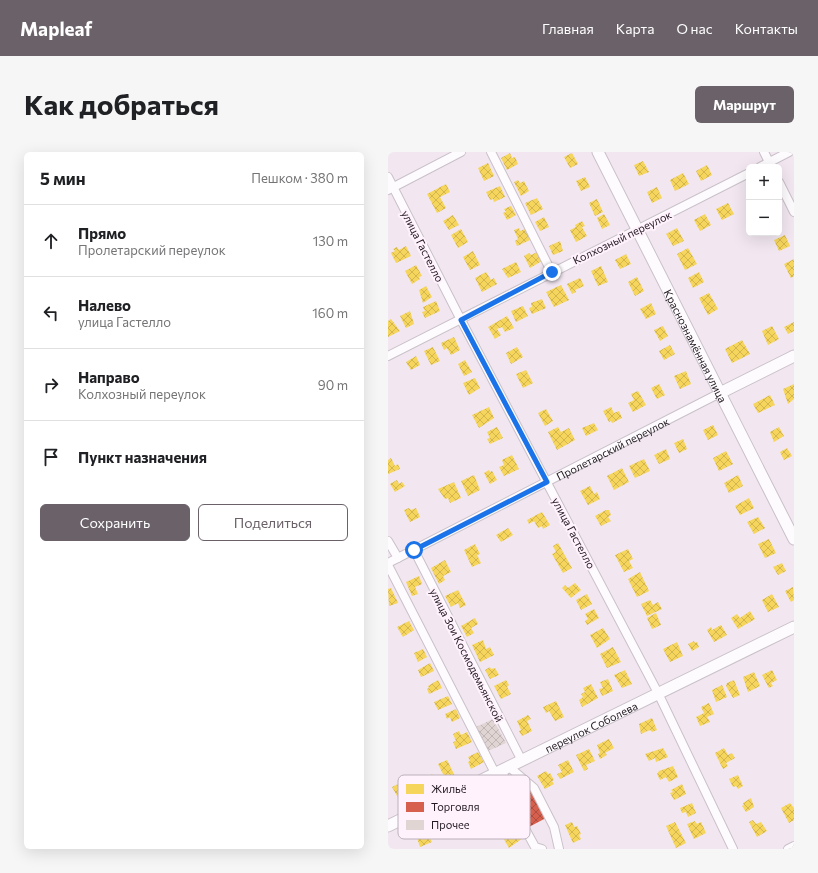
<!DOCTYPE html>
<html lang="ru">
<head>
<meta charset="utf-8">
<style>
  :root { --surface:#fff; --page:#f6f6f6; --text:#202124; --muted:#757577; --line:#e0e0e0; --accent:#6a6169 }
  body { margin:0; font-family:Commissioner,sans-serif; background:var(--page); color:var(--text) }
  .controls { position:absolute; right:12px; top:12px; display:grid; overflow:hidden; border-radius:6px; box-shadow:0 4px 16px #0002 }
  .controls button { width:36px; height:36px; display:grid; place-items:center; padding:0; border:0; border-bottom:1px solid var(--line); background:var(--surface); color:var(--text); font:20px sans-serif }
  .stop { position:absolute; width:12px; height:12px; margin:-9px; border:3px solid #1a73e8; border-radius:50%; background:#fff }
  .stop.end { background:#1a73e8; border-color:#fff; box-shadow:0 1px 4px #0008 }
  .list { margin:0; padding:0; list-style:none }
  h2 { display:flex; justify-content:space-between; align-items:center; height:52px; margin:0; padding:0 16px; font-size:17px }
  h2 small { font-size:13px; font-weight:400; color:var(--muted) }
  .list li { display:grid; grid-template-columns:26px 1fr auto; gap:12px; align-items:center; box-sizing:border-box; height:72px; padding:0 16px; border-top:1px solid var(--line) }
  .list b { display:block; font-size:15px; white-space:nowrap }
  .list p { margin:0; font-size:13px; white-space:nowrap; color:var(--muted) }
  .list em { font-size:13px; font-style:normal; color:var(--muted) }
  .actions { display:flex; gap:8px; padding:12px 16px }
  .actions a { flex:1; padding:9px 0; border:1px solid var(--accent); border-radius:6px; text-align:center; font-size:14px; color:var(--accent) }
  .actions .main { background:var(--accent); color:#fff }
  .icon { flex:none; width:22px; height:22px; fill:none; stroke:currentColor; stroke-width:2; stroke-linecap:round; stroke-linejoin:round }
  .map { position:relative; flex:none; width:406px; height:697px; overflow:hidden; border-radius:6px }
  header { display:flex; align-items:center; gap:24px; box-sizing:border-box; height:56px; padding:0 20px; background:var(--accent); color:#fff }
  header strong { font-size:19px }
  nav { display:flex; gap:22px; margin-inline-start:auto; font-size:14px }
  .intro { display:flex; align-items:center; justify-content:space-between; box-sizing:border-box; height:96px; padding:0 24px }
  h1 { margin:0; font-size:28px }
  .button { padding:10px 18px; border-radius:6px; background:var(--accent); color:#fff; font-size:14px; font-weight:700 }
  main { display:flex; gap:24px; padding:0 24px }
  aside { flex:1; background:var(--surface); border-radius:6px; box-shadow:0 4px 16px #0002 }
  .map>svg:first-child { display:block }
  .homes { fill:url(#homes-cross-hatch) }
  .shops { fill:url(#shops-cross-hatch) }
  .building { fill:url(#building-cross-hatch) }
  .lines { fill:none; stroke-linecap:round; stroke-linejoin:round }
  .minor-casing { stroke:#c9c1c8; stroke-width:10 }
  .secondary-casing { stroke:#c9c1c8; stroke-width:13 }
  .minor { stroke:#fdfbfd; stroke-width:8 }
  .secondary { stroke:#fdfbfd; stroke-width:11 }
  .route { stroke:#1a73e8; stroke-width:5 }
  .labels { text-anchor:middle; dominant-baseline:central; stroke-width:4; stroke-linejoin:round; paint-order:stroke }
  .street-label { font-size:11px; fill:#211920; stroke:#fff2fd }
  .key { fill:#fff2fd; stroke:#bcb1bb; stroke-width:1 }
  .key-label { font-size:11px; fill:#211920 }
</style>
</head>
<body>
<header>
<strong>Mapleaf</strong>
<nav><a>Главная</a><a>Карта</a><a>О нас</a><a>Контакты</a></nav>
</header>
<div class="intro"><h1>Как добраться</h1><a class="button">Маршрут</a></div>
<main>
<aside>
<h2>5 мин<small>Пешком · 380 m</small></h2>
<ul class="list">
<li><svg class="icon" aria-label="ahead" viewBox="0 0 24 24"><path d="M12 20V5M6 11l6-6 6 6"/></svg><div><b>Прямо</b><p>Пролетарский переулок</p></div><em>130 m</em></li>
<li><svg class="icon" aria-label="left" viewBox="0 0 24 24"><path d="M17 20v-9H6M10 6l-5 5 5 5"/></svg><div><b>Налево</b><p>улица Гастелло</p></div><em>160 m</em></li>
<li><svg class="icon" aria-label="right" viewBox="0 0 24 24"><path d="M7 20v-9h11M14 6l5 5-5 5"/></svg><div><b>Направо</b><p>Колхозный переулок</p></div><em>90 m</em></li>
<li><svg class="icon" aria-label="arrive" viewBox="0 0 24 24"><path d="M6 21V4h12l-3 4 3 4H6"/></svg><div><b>Пункт назначения</b></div></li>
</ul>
<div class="actions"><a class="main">Сохранить</a><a>Поделиться</a></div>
</aside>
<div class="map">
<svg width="406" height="697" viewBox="0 0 406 697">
  <defs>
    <pattern id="homes-cross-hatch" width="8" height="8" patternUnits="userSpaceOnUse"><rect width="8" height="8" fill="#f6d55c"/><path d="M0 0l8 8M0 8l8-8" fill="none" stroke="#d3b650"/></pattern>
    <pattern id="shops-cross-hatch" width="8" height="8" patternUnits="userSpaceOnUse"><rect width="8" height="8" fill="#d6604d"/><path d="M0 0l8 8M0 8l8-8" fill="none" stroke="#ad4e40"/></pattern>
    <pattern id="building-cross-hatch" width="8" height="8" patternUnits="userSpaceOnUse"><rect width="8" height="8" fill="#e0d5d3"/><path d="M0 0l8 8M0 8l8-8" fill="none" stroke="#c0b6b5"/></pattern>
  </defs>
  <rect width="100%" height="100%" fill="#f2e7f1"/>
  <path class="homes" d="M122,1L124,6L127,5L130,12L119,18L113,6Z
    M184,1L190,12L182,16L176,5Z
    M255,9L261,20L251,24L246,13Z
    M100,11L106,24L96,29L90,16Z
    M319,13L324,23L313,29L308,19Z
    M295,21L301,32L287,39L282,28Z
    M197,25L202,35L193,39L188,29Z
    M130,28L132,31L136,29L141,39L133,44L126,30Z
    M58,32L62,40L52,45L58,56L49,61L39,42Z
    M112,34L117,45L106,50L105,47L102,48L98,40Z
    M269,35L274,46L264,51L259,40Z
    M149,46L155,57L143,63L137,51Z
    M209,47L215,60L207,64L201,51Z
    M340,51L346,62L334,68L328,57Z
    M123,54L128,63L119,68L115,61L118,60L116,57Z
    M216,62L222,73L214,77L209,66Z
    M317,62L323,73L312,79L306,68Z
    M65,63L71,73L61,78L55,69Z
    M156,65L161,75L152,79L147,70Z
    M194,69L197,74L194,75L199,84L188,90L182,78L188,75L187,73Z
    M131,76L132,79L137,77L142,88L129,94L127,89L130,87L126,78Z
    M289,76L296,89L285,94L278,82Z
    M73,77L80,90L70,96L63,83Z
    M397,83L402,94L391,99L386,88Z
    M172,89L175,99L165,103L161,94Z
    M18,94L23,104L8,111L3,101L7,99L5,97L9,95L11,98Z
    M300,96L309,112L297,118L289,102Z
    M85,99L92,113L82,118L75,105Z
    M149,100L154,109L142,116L136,104L141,101L143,103Z
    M238,102L243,112L232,117L227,108Z
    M406,107V124L403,126L396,112Z
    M128,110L133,120L120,126L114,117Z
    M28,113L34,124L31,125L32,127L24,132L17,119Z
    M213,114L220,130L210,134L203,119Z
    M98,120L103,128L106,126L109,132L94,140L87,126Z
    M311,120L316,130L305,136L300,126Z
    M249,125L256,139L247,144L240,130Z
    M192,126L196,134L187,138L188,140L184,142L179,132Z
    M173,133L181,148L166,155L158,140Z
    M38,134L44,145L35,151L31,138Z
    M321,141L330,157L320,163L311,146Z
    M154,147L158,156L144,162L141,156L144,155L143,151Z
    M48,149L52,159L37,166L34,160L37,159L35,155Z
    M263,151L268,162L258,167L252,157Z
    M135,154L140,164L128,170L123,159Z
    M22,159L26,172L18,176L12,164Z
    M119,164L126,176L117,180L114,175L109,177L113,183L107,187L100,175Z
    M3,167L12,179L0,185V169Z
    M406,170V179L400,182L396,175Z
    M275,174L280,184L272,189L266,178Z
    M384,174L391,187L380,193L374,179Z
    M66,185L72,198L63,203L59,196L56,198L53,191Z
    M354,188L362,202L344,211L337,197Z
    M282,193L287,202L276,208L271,199Z
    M45,195L52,209L43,213L36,199Z
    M129,195L135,205L123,212L118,201Z
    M28,204L32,213L23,218L18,210Z
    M77,208L84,220L76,224L70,212Z
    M138,218L145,231L135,236L128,222Z
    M298,219L303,232L292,237L286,224Z
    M87,226L92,236L81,243L75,231Z
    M271,232L277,243L269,247L263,236Z
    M406,232V247L400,252L395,237Z
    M250,239L258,253L245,260L240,251L246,248L243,242Z
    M382,243L387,253L370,261L365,252Z
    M101,255L106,266L91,276L84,263Z
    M223,255L226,261L231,259L234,266L224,271L223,269L221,270L215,259Z
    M158,257L165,269L157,274L150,261Z
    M206,271L210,278L198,284L194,276Z
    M325,273L330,283L320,288L315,278Z
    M109,275L115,286L102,292L99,287L102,286L99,280Z
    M170,275L173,280L181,276L187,288L169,298L160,280Z
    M391,275L396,284L386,290L382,280Z
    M295,287L299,297L291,301L286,291Z
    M399,296L404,304L396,308L392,300Z
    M278,297L282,307L271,312L266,303Z
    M338,299L345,312L331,319L325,306Z
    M124,303L131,317L116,324L111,315L116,313L114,308Z
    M3,306L7,314L10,312L12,317L0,322V308Z
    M256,307L262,319L247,326L241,314Z
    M234,316L241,330L226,338L219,324Z
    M101,318L102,320L104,319L109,328L102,332L96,321Z
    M86,323L92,338L80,344L73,329Z
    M350,323L355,334L341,341L336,331Z
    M9,328L11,332L14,330L17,334L7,340L2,332Z
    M66,330L73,346L62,351L60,346L57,347L50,337Z
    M202,334L206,342L209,340L212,347L200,353L192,339Z
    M361,346L366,356L352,363L347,354Z
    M21,356L23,358L28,356L32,365L22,370L16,358Z
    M218,358H221L223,363L220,365L223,369L213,374L207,364Z
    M154,360L162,373L155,377L154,374L150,376L146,369L141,372L139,368Z
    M370,365L377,376L366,382L359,370Z
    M120,376L125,383L113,390L108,383Z
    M381,387L388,401L377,406L370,392Z
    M170,391L184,416L175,421L164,402L168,400L165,394Z
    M87,392L92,402L89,403L93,411L84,415L76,398Z
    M240,397L245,407L241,409L245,416L236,420L227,403Z
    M57,408L63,420L55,424L57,428L51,432L43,416Z
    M394,411L398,419L390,423L385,415Z
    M252,420L261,439L249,445L240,427Z
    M31,424L34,432L27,435L30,442L24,444L18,430Z
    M187,431L193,438L183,446L174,436L177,433L180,436Z
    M405,435L406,448L403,450L397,439Z
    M3,436L10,451L1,454L0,437Z
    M70,438L78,453L72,456L70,451L63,455L57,444Z
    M199,442L204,452L193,458L188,448Z
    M384,442L391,455L380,460L374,448Z
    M262,448L265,453L270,450L274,457L259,464L253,452Z
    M206,457L211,466L199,473L197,469L200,467L197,462Z
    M362,459L367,467L350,477L343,466L349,462L352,466Z
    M268,461L273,473L264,477L259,466Z
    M87,466L90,472L83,476L86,481L79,485L73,474Z
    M21,469L26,478L15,485L9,475Z
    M333,473L339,483L326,490L319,478L323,475L324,478Z
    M215,476L222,487L209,496L202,483Z
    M95,488L98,497L102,495L106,503L92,510L84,493Z
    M306,489L307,491L309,490L311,495L304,499L300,492Z
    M289,490L295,504L282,510L275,497Z
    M225,495L233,510L219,516L212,502Z
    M35,497L39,505L30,510L26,501Z
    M42,511L46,519L33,525L30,518Z
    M102,515L103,517L107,516L111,523L102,527L97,518Z
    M237,518L244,532L234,536L226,523Z
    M384,518L389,528L383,531L385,534L381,536L374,523Z
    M366,520L372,534L360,540L355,525Z
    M220,527L225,539L214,544L211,537L215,536L212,530Z
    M50,528L54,536L41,542L39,537L41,536L40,534Z
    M118,528L121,533L119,535L123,542L113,547L106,534Z
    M346,528L352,543L345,546L338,534L339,531Z
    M203,532L210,546L194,555L191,548L195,545L193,542L197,540L195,536Z
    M334,533L339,545L328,550L324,538Z
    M60,544L64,552L50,558L46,550Z
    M168,549L176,565L167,569L161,559L158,561L155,555Z
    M321,551L326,562L319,565L322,570L312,574L308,565L316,561L313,555Z
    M68,557L72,566L64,570L62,565L59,567L57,562Z
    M140,563L143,567L139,569L144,579L134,584L131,579L133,578L129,569Z
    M264,566L269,578L264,580L262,578L253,582L251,572Z
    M71,579L73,583L79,580L84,590L68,597L65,590L68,589L65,582Z
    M221,587L226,596L217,601L219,603L212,607L210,602L212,601L209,593Z
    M275,596L280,605L268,610L267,606L261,609L257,602Z
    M336,596L340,603L344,601L347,606L338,611L340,614L335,617L327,601Z
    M201,597L207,609L198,613L200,617L196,619L188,603Z
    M90,600L96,610L83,617L80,610L82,609L80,605Z
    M59,608L67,624L58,628L50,612Z
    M180,608L186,620L172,627L169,622L174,620L170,613Z
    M285,614L290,625L281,630L278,625L272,628L269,622L271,619Z
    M158,619L160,622L162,621L166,628L164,629L166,632L157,637L149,624Z
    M44,622L50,632L39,637L34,628Z
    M350,623L355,634L350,637L348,634L345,635L341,627Z
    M10,632L12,635L16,633L23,645L13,651L4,635Z
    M294,632L298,642L286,648L282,641L285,640L283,638Z
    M363,646L366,655L358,660L354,654L356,653L355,651Z
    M304,651L308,661L300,665L298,660L294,661L292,656Z
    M402,651L406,656V668L401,671L393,656Z
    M365,668L368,672L373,670L379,679L369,685L361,670Z
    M307,669L309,672L313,670L318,681L306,687L299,672Z
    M184,670L186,675L189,674L193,682L191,683L193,687L185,691L177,673Z
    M287,670L298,691L288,696L278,674Z
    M123,675L125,679L129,676L135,686L121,696L114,684L117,682L116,679Z
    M38,678L44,690L32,695L28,683Z"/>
  <path class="shops" d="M143,637L158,666L141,675L126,645Z"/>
  <path class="building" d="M105,567L118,591L100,599L88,575Z"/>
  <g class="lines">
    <defs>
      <g id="minor">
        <path d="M103,0L163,119"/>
        <path d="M376,0L383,14"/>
        <path d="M372,15L401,0"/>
        <path d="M0,25L73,168L270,541L345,697"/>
        <path d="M391,30L406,60"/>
        <path d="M0,38L73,0"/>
        <path d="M0,204L361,21"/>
        <path d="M0,389L10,406"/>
        <path d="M26,398L133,607"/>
        <path id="s1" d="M0,411L332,241"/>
        <path d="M0,413L107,621"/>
        <path d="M120,614L146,636L166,675L171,697"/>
        <path d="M115,617L118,642L147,695L154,697"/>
        <path d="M400,697L406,694"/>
      </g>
      <g id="secondary">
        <path id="s2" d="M210,0L406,387"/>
        <path d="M332,241L406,204"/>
        <path id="s3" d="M0,674L406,475"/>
      </g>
    </defs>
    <use href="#minor" class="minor-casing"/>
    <use href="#secondary" class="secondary-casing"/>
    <use href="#minor" class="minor"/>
    <use href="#secondary" class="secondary"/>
  </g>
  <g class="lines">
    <path class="route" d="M26,398L159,330L73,168L164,120"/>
  </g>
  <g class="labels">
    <g class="street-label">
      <text transform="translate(234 85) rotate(-26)">Колхозный переулок</text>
      <text transform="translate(35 94) rotate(63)">улица Гастелло</text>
      <text stroke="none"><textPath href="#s2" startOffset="217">Краснознамённая улица</textPath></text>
      <text stroke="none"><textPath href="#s1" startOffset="252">Пролетарский переулок</textPath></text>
      <text transform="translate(186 381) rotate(62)">улица Гастелло</text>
      <text transform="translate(79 503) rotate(63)">улица Зои Космодемьянской</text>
      <text stroke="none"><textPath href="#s3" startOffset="226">переулок Соболева</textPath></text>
    </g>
  </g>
  <rect x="10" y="623" width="132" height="64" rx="6" class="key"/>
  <rect x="18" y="632" width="18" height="10" fill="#f6d55c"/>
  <rect x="18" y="650" width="18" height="10" fill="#d6604d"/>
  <rect x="18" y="668" width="18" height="10" fill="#e0d5d3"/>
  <g class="key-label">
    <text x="43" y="641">Жильё</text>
    <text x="43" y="659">Торговля</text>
    <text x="43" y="677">Прочее</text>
  </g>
</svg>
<div class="controls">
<button>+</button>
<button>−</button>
</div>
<div class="stop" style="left:26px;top:398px"></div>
<div class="stop end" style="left:164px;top:120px"></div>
</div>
</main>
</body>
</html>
